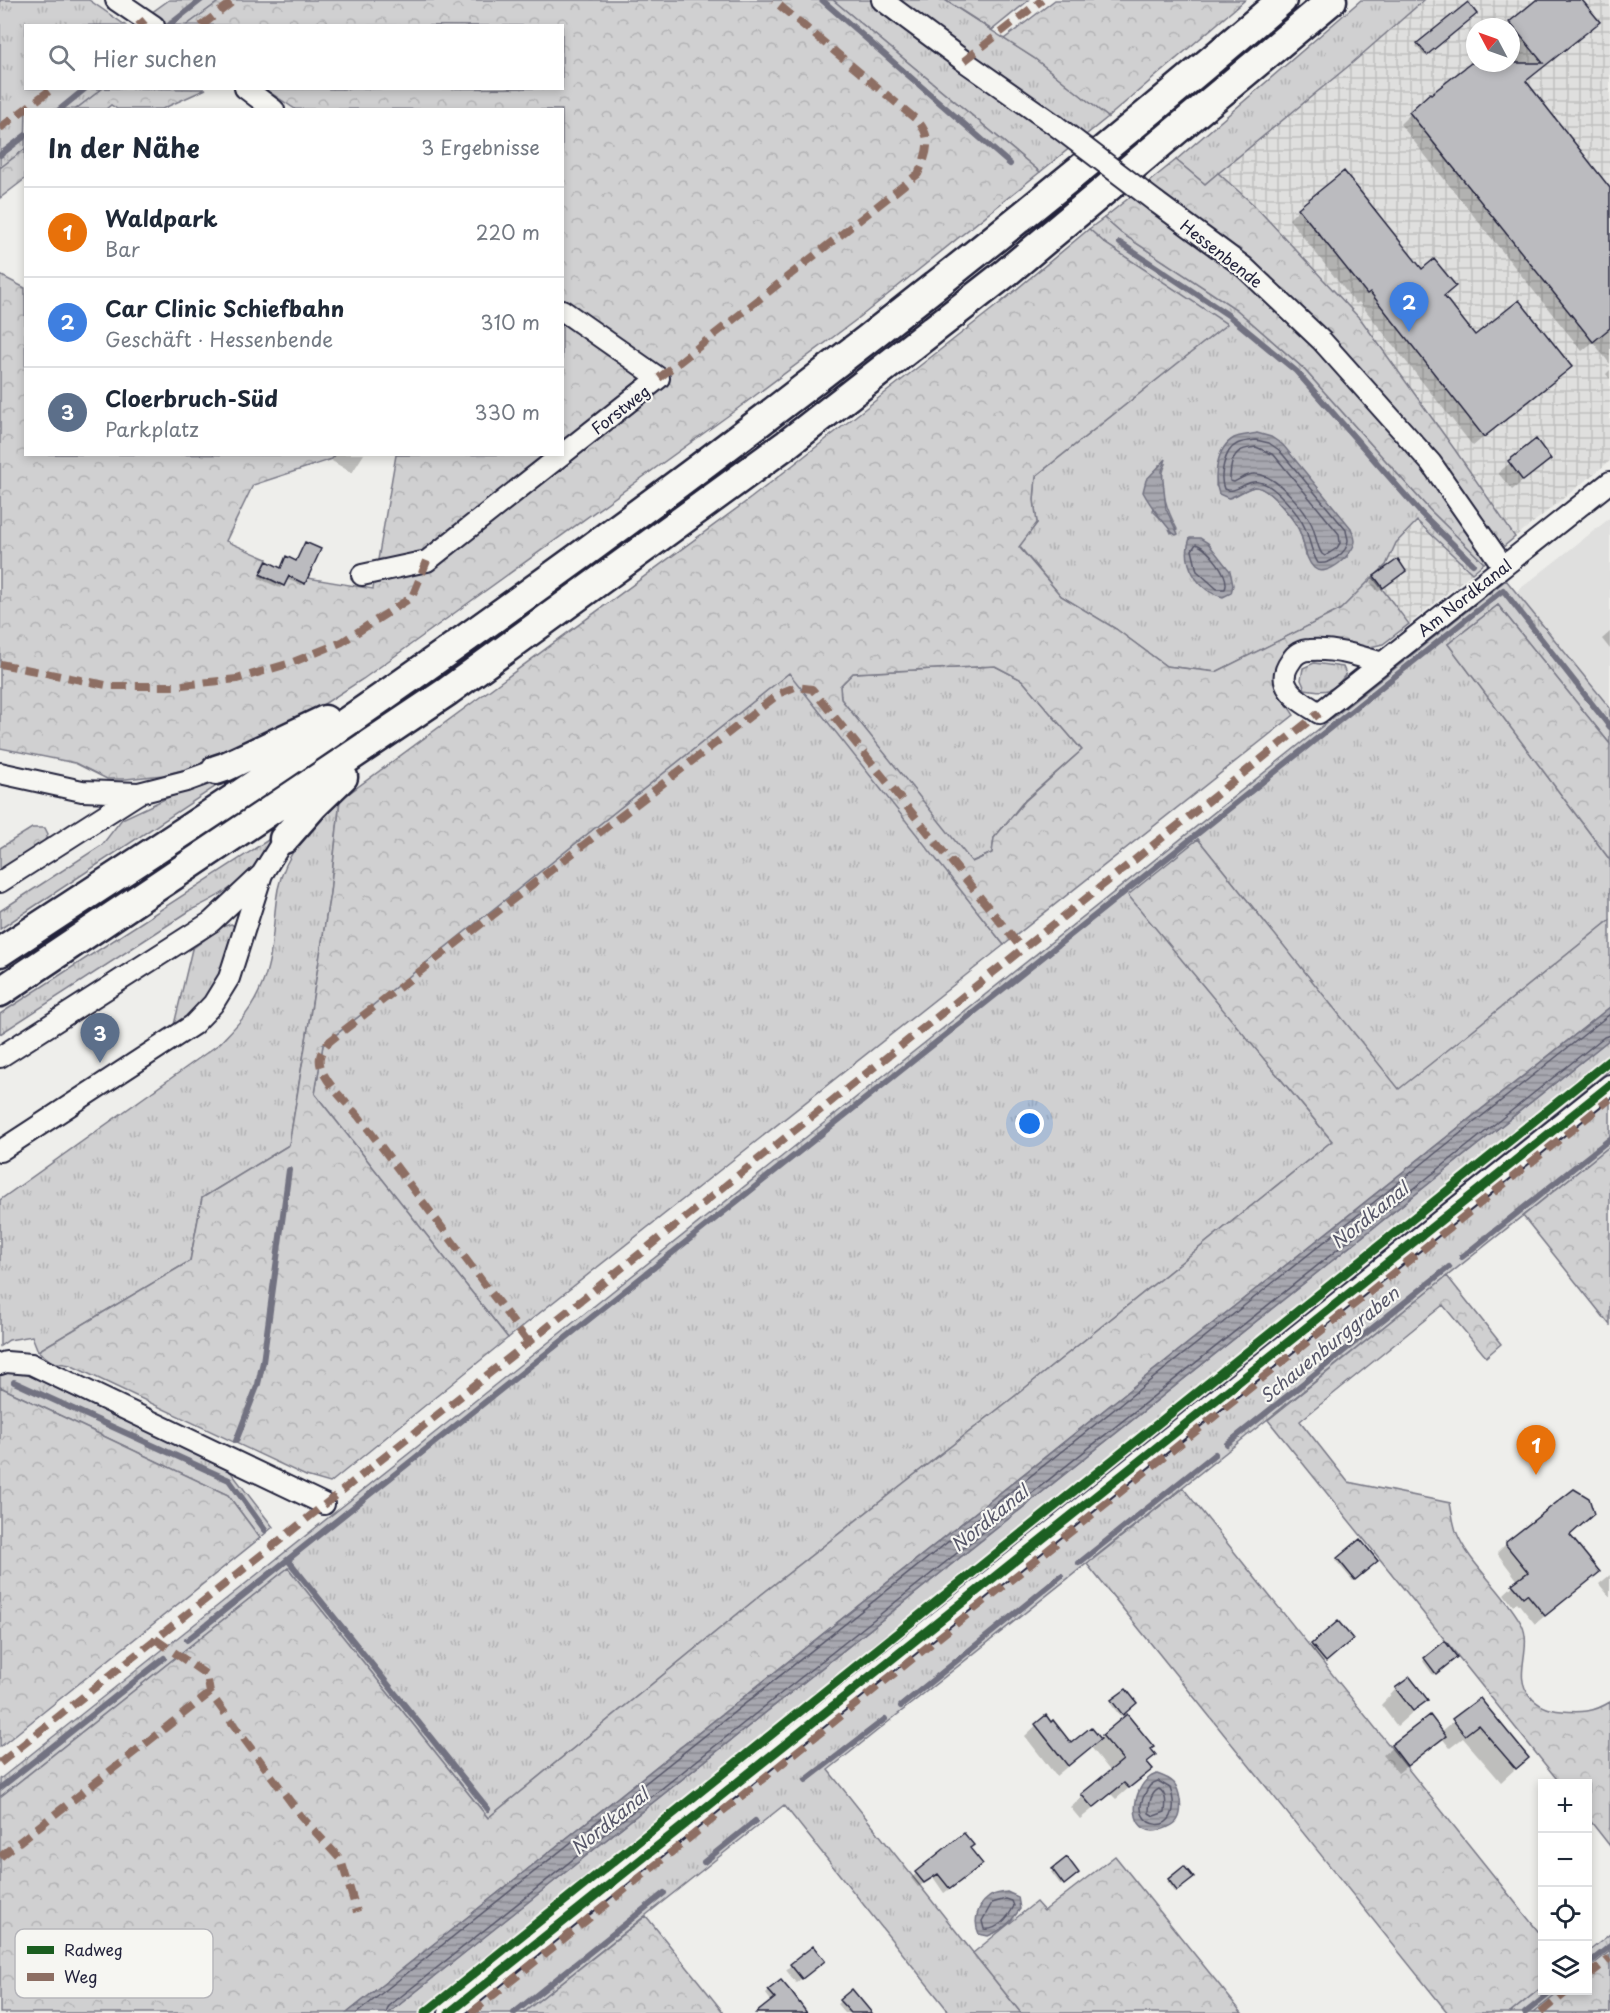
<!DOCTYPE html>
<html lang="de">
<head>
<meta charset="utf-8">
<style>
  :root { --surface:#fff; --page:#f2f2f3; --text:#1f2937; --muted:#747a83; --line:#e0e1e3; --accent:#c8321e }
  body { margin:0; font-family:"Playpen Sans",sans-serif; background:var(--page); color:var(--text) }
  .controls { position:absolute; right:18px; bottom:18px; display:grid; overflow:hidden; border-radius:0px; box-shadow:0 3px 9px #0003 }
  .controls button { width:54px; height:54px; display:grid; place-items:center; padding:0; border:0; border-bottom:2px solid var(--line); background:var(--surface); color:var(--text); font:30px sans-serif }
  .compass { position:absolute; left:1466px; top:18px; width:54px; height:54px; border-radius:50%; background:var(--surface); box-shadow:0 3px 9px #0003; rotate:311deg }
  .you { position:absolute; left:1030px; top:1124px; width:21px; height:21px; margin:-15px; border:4px solid #fff; border-radius:50%; background:#1a73e8; box-shadow:0 0 0 9px #1a73e833 }
  .badge { display:grid; place-items:center; width:39px; height:39px; border-radius:50%; background:var(--accent); color:#fff; font-size:20px; font-weight:700 }
  .pin { position:absolute; translate:-50% -50px; filter:drop-shadow(0 2px 3px #0008) }
  .pin::after { content:''; position:absolute; top:32px; width:21px; height:18px; background:inherit; clip-path:polygon(0 0,100% 0,50% 100%) }
  .list { margin:0; padding:0; list-style:none }
  h2 { display:flex; justify-content:space-between; align-items:center; height:78px; margin:0; padding:0 24px; font-size:26px }
  h2 small { font-size:20px; font-weight:400; color:var(--muted) }
  .list li { display:grid; grid-template-columns:39px 1fr auto; gap:18px; align-items:center; box-sizing:border-box; height:90px; padding:0 24px; border-top:2px solid var(--line) }
  .list b { display:block; font-size:22px; white-space:nowrap }
  .list p { margin:0; font-size:20px; white-space:nowrap; color:var(--muted) }
  .list em { font-size:20px; font-style:normal; color:var(--muted) }
  .icon { flex:none; width:33px; height:33px; fill:none; stroke:currentColor; stroke-width:2; stroke-linecap:round; stroke-linejoin:round }
  .map { position:relative; flex:none; width:1610px; height:2013px; overflow:hidden }
  .search { position:absolute; background:var(--surface); box-shadow:0 3px 9px #0003; left:24px; top:24px; width:540px; height:66px; display:flex; align-items:center; gap:15px; box-sizing:border-box; padding:0 21px; border-radius:0px; color:var(--muted); font-size:22px }
  .panel { position:absolute; background:var(--surface); box-shadow:0 3px 9px #0003; left:24px; top:108px; width:540px; height:348px; border-radius:0px }
  .map>svg:first-child { display:block }
  .built { fill:#dfdfde }
  .industrial { fill:url(#industrial-grid); fill-rule:evenodd }
  .grass { fill:url(#grass-tufts); stroke:#797986; stroke-width:1.5; fill-rule:evenodd }
  .forest { fill:url(#forest-crowns); stroke:#797986; stroke-width:1.5; fill-rule:evenodd }
  .water { fill:url(#water-rules); stroke:#727281; stroke-width:1.5 }
  .shadow { fill:#0003 }
  .lines { fill:none; stroke-linecap:round; stroke-linejoin:round }
  .shore { stroke:#575769; stroke-width:1.5 }
  .stream { stroke:#727281; stroke-width:6 }
  .building { fill:#bbbbbf; stroke:#22223b; stroke-width:1.5 }
  .minor-casing { stroke:#22223b; stroke-width:24 }
  .highway-casing { stroke:#22223b; stroke-width:33 }
  .minor { stroke:#f6f6f2; stroke-width:20 }
  .highway { stroke:#f6f6f2; stroke-width:28 }
  .minor-bridge-casing { stroke:#22223b; stroke-width:24; stroke-linecap:butt }
  .minor-bridge { stroke:#f6f6f2; stroke-width:20 }
  .quiet { stroke:#8d6e63; stroke-width:8; stroke-dasharray:15 8; stroke-linecap:butt }
  .cycleway-casing { stroke:#f6f6f2; stroke-width:13 }
  .cycleway { stroke:#1b5e20; stroke-width:9 }
  .labels { text-anchor:middle; dominant-baseline:central; stroke-width:4.5; stroke-linejoin:round; paint-order:stroke }
  .street-label { font-size:16px; fill:#22223b; stroke:#f6f6f2 }
  .water-label { font-size:18px; font-style:italic; fill:#575769; stroke:#f6f6f2 }
  .key { fill:#f6f6f2; stroke:#b6b6bb; stroke-width:1.5 }
  .key-label { font-size:16px; fill:#22223b }
</style>
</head>
<body>
<div class="map">
<svg width="1610" height="2013" viewBox="0 0 1610 2013">
  <defs>
    <pattern id="industrial-grid" width="8" height="8" patternUnits="userSpaceOnUse" patternTransform="scale(1.5)"><rect width="8" height="8" fill="#dfdfde"/><path d="M0 4h8M4 0v8" fill="none" stroke="#bfbfbf"/></pattern>
    <pattern id="grass-tufts" width="24" height="20" patternUnits="userSpaceOnUse" patternTransform="scale(1.5)"><rect width="24" height="20" fill="#d0d0d1"/><path d="M3 7l-1-3M5 7V3M7 7l1-3M15 17l-1-3M17 17v-4M19 17l1-3" fill="none" stroke="#b2b2b4"/></pattern>
    <pattern id="forest-crowns" width="20" height="18" patternUnits="userSpaceOnUse" patternTransform="scale(1.5)"><rect width="20" height="18" fill="#d0d0d1"/><path d="M2 6a3 3 0 1 1 6 0M12 15a3 3 0 1 1 6 0" fill="none" stroke="#b2b2b4"/></pattern>
    <pattern id="water-rules" width="6" height="5" patternUnits="userSpaceOnUse" patternTransform="scale(1.5)"><rect width="6" height="5" fill="#a7a7af"/><path d="M0 2.5h6" fill="none" stroke="#888890"/></pattern>
  </defs>
  <rect width="100%" height="100%" fill="#eeeeeb"/>
  <filter id="ink" filterUnits="userSpaceOnUse"><feTurbulence type="fractalNoise" baseFrequency=".0167" numOctaves="2"/><feDisplacementMap in="SourceGraphic" scale="12" xChannelSelector="R" yChannelSelector="G"/><feConvolveMatrix kernelMatrix="1 2 1 2 8 2 1 2 1" color-interpolation-filters="sRGB"/></filter>
  <g filter="url(#ink)">
    <path class="built" d="M1610,518V708L1516,592Z"/>
    <path class="industrial" d="M1424,0H1610V461L1515,537L1455,450L1218,173L1351,64ZM1475,27H1511V63H1475Z
      M1417,521L1472,573L1409,624L1373,577L1386,565L1396,543Z"/>
    <path class="grass" d="M0,0H89L125,25L26,26V88L102,89L76,109L26,110L25,149L0,168Z
      M169,0H221L187,25L133,26Z
      M833,0H945L1034,58L1108,117L1040,172Z
      M1361,0H1424L1351,64L1205,184L1176,160Z
      M1104,218L1121,233L1236,309L1302,367L1429,509L1484,563L1472,573L1417,521L1396,543L1386,565L1340,610L1216,672L1166,666L1116,629L1061,596L1019,546L1037,523L1034,500L1036,476L1226,324L1106,244L1089,229ZM1222,452L1347,557L1306,555C1304,546 1302,536 1298,528C1292,517 1268,486 1255,487C1246,488 1237,496 1229,498L1216,486L1217,470ZM1166,464C1156,483 1168,512 1177,529L1171,533L1168,526L1153,511L1159,465Z
      M1506,580L1610,708V744L1498,605L1448,644L1610,860V920L1399,1090L1198,839L1129,895L1332,1141L1015,1396L762,1594L488,1818L288,1568L0,1797V1779Z
      M1314,663L1343,667L1346,674C1333,692 1327,693 1305,689L1301,680L1303,668Z
      M995,666L1022,680L1082,750L1024,801L994,838L992,853L971,862L841,699L840,686L853,673Z
      M790,672L1004,945L508,1338L315,1094L323,1045Z
      M217,780L218,785L0,929V911L102,845L122,819L167,798Z
      M340,800L330,893L289,1145L202,1198L190,1261L38,1351L32,1336L9,1340L0,1346V1200L219,1044C239,1023 251,1012 262,985C275,954 272,921 278,889C285,854 312,822 340,800Z
      M279,833C254,874 235,889 191,910L0,1034V1014Z
      M231,924L238,928L214,993L180,1026L174,1025L192,949L222,927Z
      M1610,1039V1070L429,2013H389Z
      M1610,1096V1146L828,1770L1021,2013H950L784,1805L523,2013H462Z
      M14,1368L230,1471L273,1527L260,1538L228,1495L0,1387V1376Z
      M1610,1934V2013H1510L1542,1987V1990H1588V1952Z"/>
    <path class="forest" d="M221,0H833L1040,172L860,317L729,415L363,679L296,722L214,762L163,775L126,779H107L75,763L0,748V275L25,288L26,454L335,455L332,459L253,485L226,541L267,559L260,575L284,586L289,576L305,584L308,578L373,589L396,455L562,454V110L295,109L265,89L562,88V26L187,25Z
      M945,0H1029L992,30Z
      M1055,0H1245L1108,117L1034,58L1004,39Z
      M102,89V88L206,89L162,109H117L111,105L106,109H76Z
      M25,149V179L0,198V168Z
      M1176,160L1205,184L1218,173L1254,205L1362,321L1455,450L1515,537L1484,563L1429,509L1302,367L1236,309L1121,233L1104,218Z
      M1089,229L1106,244L1227,324L1036,476L1034,500L1037,523L1019,547L1061,596L1116,629L1166,666L1216,672L1340,610L1373,577L1409,624L1383,644L1370,647L1314,643L1279,690L1283,699L1294,715L1004,945L789,673L323,1045L315,1094L508,1338L330,1483L306,1476L70,1365L52,1362L38,1351L190,1261L202,1198L289,1145L330,893L340,800L751,498L1000,303ZM995,666L1022,680L1082,750L1025,801L994,838L992,853L972,862L841,699L840,686L853,673Z
      M1498,605L1610,744V860L1448,644Z
      M32,828H45L48,834L44,842L0,871V848Z
      M1198,839L1399,1089L1610,920V1007L347,2013H0V1797L288,1568L488,1818L762,1594L1015,1396L1332,1141L1128,895Z
      M1610,1146V1325L1523,1216Z
      M1447,1276L1501,1344L1486,1357L1443,1305L1300,1421L1348,1482L1450,1503C1452,1512 1453,1522 1456,1531C1469,1565 1505,1592 1522,1625C1533,1648 1512,1676 1530,1696C1538,1706 1548,1710 1562,1711C1581,1713 1594,1712 1610,1702V1846L1588,1818V1784L1560,1783L1268,1420Z
      M0,1387L228,1495L260,1538L0,1747Z
      M1183,1488L1542,1936V1987L1510,2013H1448L1087,1564Z
      M1115,1856L1242,2013H1021L973,1953L1036,1902L1044,1911Z
      M646,1916L724,2013H523Z
      M1610,1951V2013H1533L1561,1991L1588,1990V1969Z"/>
    <path class="water" d="M1257,433L1271,437L1283,445L1351,528C1352,532 1355,536 1355,541C1354,554 1326,579 1314,568C1304,558 1305,542 1299,530C1294,519 1267,485 1254,487C1245,489 1237,496 1228,498L1219,494C1213,478 1216,448 1234,438C1240,435 1250,435 1257,433Z
      M1166,459L1162,471L1166,509L1178,534L1176,535C1170,532 1170,529 1166,525C1156,512 1151,507 1143,492L1146,480Z
      M1190,538H1200L1208,543L1230,571L1233,585L1231,593L1223,597C1197,591 1181,562 1190,538Z
      M1610,1007V1039L389,2013H347Z
      M1157,1774C1163,1776 1169,1778 1174,1783C1180,1791 1183,1810 1178,1819C1175,1826 1160,1831 1153,1831C1127,1829 1133,1789 1149,1778C1151,1776 1154,1775 1157,1774Z
      M1007,1892L1018,1897L1020,1909C1011,1922 1003,1930 988,1936L979,1934C973,1922 977,1906 988,1898C993,1893 1001,1893 1007,1892Z"/>
    <path class="shadow" d="M1538,0H1580L1598,22L1525,82L1610,190V364L1593,342L1582,351L1400,124L1430,95L1431,96L1475,61V63H1511V27H1506Z
      M1468,4L1475,14L1425,56L1416,46Z
      M1299,209L1422,271L1475,337L1570,366L1473,446L1359,302L1356,304L1289,219Z
      M1610,370V379L1606,374Z
      M1535,442L1549,459L1512,490L1498,473Z
      M336,454H364L352,473L332,461Z
      M286,558L304,583L301,585L286,579L280,588L258,578L267,563L280,569Z
      M1399,576L1378,592L1370,582L1375,577Z
      M1610,632V649L1602,639Z
      M1569,1535L1598,1572L1535,1624L1517,1602L1513,1606L1504,1594L1518,1581L1497,1553L1507,1543Z
      M1360,1541L1376,1560L1353,1581L1336,1561Z
      M1610,1575V1596H1609L1599,1584Z
      M1338,1623L1351,1638L1323,1663L1310,1647Z
      M1445,1643L1454,1659L1433,1675L1423,1661Z
      M1396,1689L1426,1700L1397,1726L1381,1705Z
      M1126,1691L1135,1703L1120,1716L1110,1703Z
      M1479,1700L1527,1758L1501,1782L1463,1738L1450,1748L1442,1738L1398,1773L1383,1755L1430,1717L1441,1732Z
      M1045,1717L1071,1745L1100,1740L1103,1736L1145,1763L1151,1769L1116,1799L1111,1794L1080,1819L1070,1807L1111,1772L1091,1747L1056,1776L1025,1736Z
      M964,1835L976,1869L944,1893L933,1877L918,1887L911,1878Z
      M1067,1859L1075,1875L1061,1885L1051,1872Z
      M1184,1868L1191,1877L1174,1892L1167,1882Z
      M791,1965L818,1966L796,1983L786,1970Z
      M769,1991L805,2013H759L772,2002L766,1994Z
      M852,1991L871,2013H845L837,2004Z"/>
    <g class="lines">
      <path class="shore" d="M1256,440L1269,443L1279,450L1346,530C1346,533 1348,538 1348,540C1348,553 1329,565 1318,563C1311,552 1310,540 1305,528C1299,514 1274,484 1259,482C1246,479 1236,495 1224,489C1219,477 1224,450 1237,444C1242,441 1250,441 1256,440Z
        M1256,447L1274,455L1339,534L1340,543L1337,548L1325,556L1322,554C1316,545 1316,533 1311,523C1302,506 1276,475 1256,474C1248,473 1240,479 1234,482L1230,481C1230,472 1231,456 1240,451C1244,448 1251,448 1256,447Z
        M1196,544C1208,548 1231,576 1225,589H1217L1197,571L1192,550Z
        M1158,1781L1170,1788C1188,1841 1125,1830 1145,1794C1148,1787 1151,1783 1158,1781Z
        M1159,1789C1167,1794 1166,1804 1165,1812L1154,1816L1149,1813C1149,1804 1150,1793 1159,1789Z
        M1006,1899L1012,1901L1014,1906C1008,1918 997,1931 984,1929L982,1921L992,1903Z
        M357,2013L1610,1014
        M386,2013L389,2006L1604,1037L1610,1035"/>
      <path class="stream" d="M822,0L1010,164
        M168,26L201,0
        M59,110L86,88
        M0,155L26,135
        M1120,243L1228,315L1296,371L1421,513L1473,564
        M1462,1257L1610,1139
        M14,1382L229,1480L265,1530
        M236,1441L258,1384L263,1362L289,1170
        M1227,1444L1449,1267
        M288,1560L488,1809
        M1079,1563L1215,1454
        M187,1640L1503,590L1610,727
        M901,1706L1061,1576
        M806,1780L885,1719
        M0,1788L164,1658
        M704,1862L755,1821
        M1588,1964L1610,1946
        M514,2013L664,1893
        M1525,2013L1554,1990"/>
    </g>
    <path class="building" d="M1536,0H1582L1600,22L1526,81L1610,188V328L1593,342L1409,112L1430,93L1431,94L1471,63H1543L1509,22Z
      M1468,2L1477,14L1427,55L1417,43Z
      M1344,171L1422,269L1434,259L1456,286L1444,296L1475,335L1519,300L1572,367L1484,437L1370,292L1367,294L1298,208Z
      M1536,439L1551,459L1523,481L1508,461Z
      M305,542L321,549L305,584L289,576L284,586L260,574L267,561L281,568L286,556L296,561Z
      M1398,559L1406,571L1383,588L1374,576Z
      M1574,1489L1589,1498L1594,1514L1570,1535L1600,1572L1545,1616L1527,1594L1523,1597L1512,1584L1528,1572L1506,1545V1542Z
      M1360,1539L1378,1561L1355,1580L1337,1558Z
      M1338,1621L1353,1639L1326,1662L1311,1644Z
      M1445,1641L1457,1657L1436,1674L1424,1658Z
      M1410,1677L1428,1700L1413,1711L1395,1688Z
      M1126,1689L1137,1703L1123,1715L1111,1700Z
      M1480,1698L1529,1758L1516,1769L1478,1725L1465,1735L1452,1719Z
      M1127,1714L1154,1747L1151,1749L1156,1755L1147,1762L1153,1769L1129,1788L1124,1783L1093,1808L1081,1794L1123,1760L1102,1735Z
      M1046,1715L1051,1722L1053,1720L1071,1743L1091,1727L1101,1739L1068,1766L1035,1724Z
      M1430,1715L1446,1736L1407,1766L1391,1745Z
      M964,1833L974,1845L970,1848L983,1864L950,1889L938,1874L924,1883L915,1872Z
      M1067,1857L1079,1873L1064,1885L1052,1869Z
      M1184,1866L1194,1878L1177,1891L1168,1879Z
      M813,1946L825,1961L802,1979L790,1964Z
      M781,1980L792,1993L807,2013H756L775,1998L768,1990Z
      M852,1989L872,2013H851L839,2000Z"/>
    <g class="lines">
      <defs>
        <path id="minor" d="M116,0L154,26
          M882,0L964,61L1055,125
          M245,88L274,110
          M1156,202L1244,267L1322,341L1431,463L1503,566
          M362,575L427,561L659,378L562,310
          M1382,663C1359,656 1334,648 1310,650C1301,650 1295,654 1291,661C1272,687 1300,701 1319,713L1610,482
          M0,773L82,791L139,793L186,781L216,770
          M0,882L139,793
          M0,1057L211,922L262,874L284,839
          M0,1151L193,1025L213,1004L229,978L262,874
          M0,1364L6,1362L31,1364L324,1504
          M449,2013L1610,1085"/>
        <path id="highway" d="M216,770L225,767L325,720
          M284,839L313,806L343,777
          M0,952C136,863 274,774 407,680C709,468 1002,240 1282,0
          M0,992L448,691L787,444L1007,272L1332,0"/>
      </defs>
      <use href="#minor" class="minor-casing"/>
      <use href="#highway" class="highway-casing"/>
      <use href="#minor" class="minor"/>
      <use href="#highway" class="highway"/>
      <defs>
        <path id="minor-bridge" d="M1055,125L1156,202"/>
      </defs>
      <use href="#minor-bridge" class="minor-bridge-casing"/>
      <use href="#minor-bridge" class="minor-bridge"/>
      <path class="quiet" d="M138,26L145,20
        M201,26L235,0
        M964,61L1042,0
        M0,128L53,88
        M659,378L918,174C927,155 933,138 918,121L773,0
        M0,664L111,686H174L237,679L291,663L342,642L412,597L427,561
        M528,1342L359,1117C348,1104 316,1075 320,1057C321,1051 326,1046 330,1041L780,693L795,687L812,689L1022,949
        M155,1639L207,1675L210,1693L301,1816L341,1860L357,1912
        M0,1763L1319,713
        M0,1857L210,1693
        M1588,1976L1610,1958
        M471,2013L1610,1099
        M1541,2013L1569,1990"/>
      <defs>
        <path id="cycleway" d="M425,2013L1610,1060
          M449,2013L1610,1085"/>
      </defs>
      <use href="#cycleway" class="cycleway-casing"/>
      <use href="#cycleway" class="cycleway"/>
    </g>
  </g>
  <g class="labels">
    <g class="street-label">
      <text transform="translate(1222 253) rotate(38)">Hessenbende</text>
      <text transform="translate(620 409) rotate(-38)">Forstweg</text>
      <text transform="translate(1464 597) rotate(-38)">Am Nordkanal</text>
    </g>
    <g class="water-label">
      <text transform="translate(1369 1215) rotate(-39)">Nordkanal</text>
      <text transform="translate(1329 1344) rotate(-39)">Schauenburggraben</text>
      <text transform="translate(989 1518) rotate(-39)">Nordkanal</text>
      <text transform="translate(609 1821) rotate(-39)">Nordkanal</text>
    </g>
  </g>
  <rect x="15" y="1929" width="198" height="69" rx="9" class="key"/>
  <rect x="27" y="1946" width="27" height="8" fill="#1b5e20"/>
  <rect x="27" y="1973" width="27" height="8" fill="#8d6e63"/>
  <g class="key-label">
    <text x="64" y="1956">Radweg</text>
    <text x="64" y="1983">Weg</text>
  </g>
</svg>
<div class="controls">
<button>+</button>
<button>−</button>
<button><svg class="icon" aria-label="locate" viewBox="0 0 24 24"><circle cx="12" cy="12" r="6"/><path d="M12 2v4M12 18v4M2 12h4M18 12h4"/></svg></button>
<button><svg class="icon" aria-label="layers" viewBox="0 0 24 24"><path d="M12 4l9 5-9 5-9-5zM3 14l9 5 9-5"/></svg></button>
</div>
<svg class="compass" viewBox="-18 -18 36 36"><path d="M0-13l5 13h-10z" fill="#e53935"/><path d="M0 13l5-13h-10z" fill="#747a83"/></svg>
<div class="you"></div>
<div class="pin badge" style="left:1536px;top:1475px;background:#e8710a">1</div>
<div class="pin badge" style="left:1409px;top:332px;background:#3f7fe0">2</div>
<div class="pin badge" style="left:100px;top:1063px;background:#5c6f8a">3</div>
<div class="search"><svg class="icon" aria-label="search" viewBox="0 0 24 24"><circle cx="10" cy="10" r="6"/><path d="M15 15l6 6"/></svg>Hier suchen</div>
<section class="panel">
<h2>In der Nähe<small>3 Ergebnisse</small></h2>
<ul class="list">
<li><span class="badge" style="background:#e8710a">1</span><div><b>Waldpark</b><p>Bar</p></div><em>220 m</em></li>
<li><span class="badge" style="background:#3f7fe0">2</span><div><b>Car Clinic Schiefbahn</b><p>Geschäft · Hessenbende</p></div><em>310 m</em></li>
<li><span class="badge" style="background:#5c6f8a">3</span><div><b>Cloerbruch-Süd</b><p>Parkplatz</p></div><em>330 m</em></li>
</ul>
</section>
</div>
</body>
</html>
